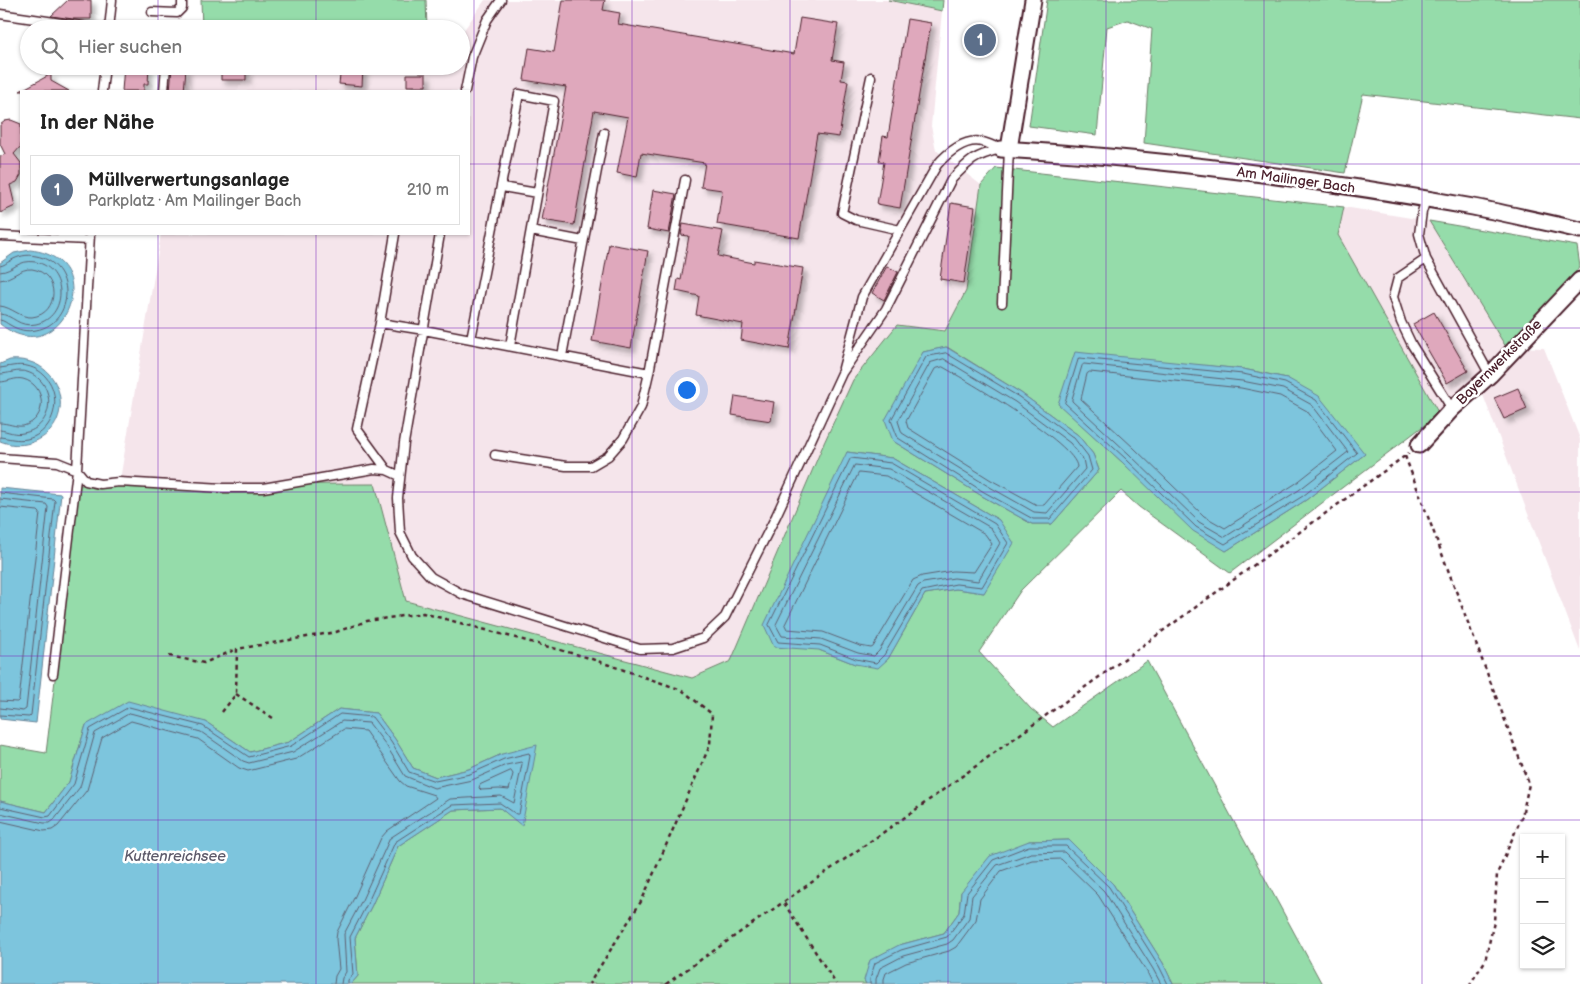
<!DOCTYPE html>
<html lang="de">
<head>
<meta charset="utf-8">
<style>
  :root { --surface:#fff; --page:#f6f6f6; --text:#222; --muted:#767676; --line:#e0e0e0; --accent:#d93025 }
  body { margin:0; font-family:"Balsamiq Sans",sans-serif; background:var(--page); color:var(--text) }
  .controls { position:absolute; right:15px; bottom:15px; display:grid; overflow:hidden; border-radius:0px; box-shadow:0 1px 4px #0004 }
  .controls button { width:45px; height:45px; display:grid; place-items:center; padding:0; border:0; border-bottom:1px solid var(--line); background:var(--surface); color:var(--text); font:25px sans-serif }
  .you { position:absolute; left:686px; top:389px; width:18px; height:18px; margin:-12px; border:4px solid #fff; border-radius:50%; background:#1a73e8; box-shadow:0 0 0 8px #1a73e833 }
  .badge { display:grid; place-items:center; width:32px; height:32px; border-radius:50%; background:var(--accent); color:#fff; font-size:16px; font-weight:700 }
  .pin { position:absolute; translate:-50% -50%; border:2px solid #fff; box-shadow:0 1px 5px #0006 }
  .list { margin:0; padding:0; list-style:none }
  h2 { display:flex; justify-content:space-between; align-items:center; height:65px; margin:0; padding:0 20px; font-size:21px }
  h2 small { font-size:16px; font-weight:400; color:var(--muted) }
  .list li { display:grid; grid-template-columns:32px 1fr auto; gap:15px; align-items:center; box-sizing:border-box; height:70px; margin:0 10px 10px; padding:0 10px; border:1px solid var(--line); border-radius:0px }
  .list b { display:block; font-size:19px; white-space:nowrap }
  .list p { margin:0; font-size:16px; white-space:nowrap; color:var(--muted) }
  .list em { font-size:16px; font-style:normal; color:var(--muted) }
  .icon { flex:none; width:28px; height:28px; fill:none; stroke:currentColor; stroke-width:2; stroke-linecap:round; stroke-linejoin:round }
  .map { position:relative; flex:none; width:1580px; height:984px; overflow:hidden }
  .search { position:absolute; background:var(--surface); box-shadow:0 1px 4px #0004; left:20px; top:20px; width:450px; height:55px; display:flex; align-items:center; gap:12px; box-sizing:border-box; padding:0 18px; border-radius:28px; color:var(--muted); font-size:19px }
  .panel { position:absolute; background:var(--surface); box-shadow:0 1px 4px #0004; left:20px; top:90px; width:450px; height:145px; border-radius:0px }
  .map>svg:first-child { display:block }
  .built { fill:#f5e5eb }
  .green { fill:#95dcaa; stroke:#707e6a; fill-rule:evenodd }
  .water { fill:#7dc5dd; stroke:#698396 }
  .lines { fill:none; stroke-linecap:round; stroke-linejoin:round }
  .shore { stroke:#5e6172; stroke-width:1 }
  .building { fill:#dfa8bc; stroke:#4a1f2b; filter:url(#shadow) }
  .service-casing { stroke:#4a1f2b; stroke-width:11 }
  .minor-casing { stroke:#4a1f2b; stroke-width:19 }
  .path { stroke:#4a1f2b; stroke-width:2.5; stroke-dasharray:4 4; stroke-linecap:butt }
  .service { stroke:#fff; stroke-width:8 }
  .minor { stroke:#fff; stroke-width:15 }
  .grid { fill:none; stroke:#7b2cbf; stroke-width:1; stroke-opacity:0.55 }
  .labels { text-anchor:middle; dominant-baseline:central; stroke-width:5; stroke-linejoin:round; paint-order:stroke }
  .street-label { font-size:14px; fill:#4a1f2b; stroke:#fff }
  .water-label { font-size:15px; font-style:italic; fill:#5c5969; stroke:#fff }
</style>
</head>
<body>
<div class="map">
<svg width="1580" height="984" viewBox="0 0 1580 984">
  <defs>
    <filter id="shadow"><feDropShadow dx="4.5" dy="4.5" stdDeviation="2.5" flood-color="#0004"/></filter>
  </defs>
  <rect width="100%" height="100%" fill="#fff"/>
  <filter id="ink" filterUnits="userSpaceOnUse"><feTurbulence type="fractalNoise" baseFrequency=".02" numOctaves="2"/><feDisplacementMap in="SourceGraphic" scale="10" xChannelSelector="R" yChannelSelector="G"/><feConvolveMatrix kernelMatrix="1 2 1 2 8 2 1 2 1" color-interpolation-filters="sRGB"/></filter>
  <g filter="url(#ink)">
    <path class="built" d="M485,0H888L942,11L931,126L936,150L981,185L966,291L945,331L897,325L854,380L824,443L731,661L692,678L406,601L375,484L119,486L161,234H469V91H184L188,66H461V34Z
      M1344,207L1429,221L1506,347L1544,348L1580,439V651L1483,395L1439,414L1338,235Z"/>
    <path class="green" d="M201,0H426L427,29H202Z
      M888,0H943L942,11Z
      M1047,0H1580V119L1363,94L1345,173L1144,143L1152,29L1128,20L1107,27L1097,135L1029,126Z
      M996,168L1344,207L1338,235L1439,414L1230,573L1139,507L1121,491L1021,590L979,652L1031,709L1053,727L1147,661L1322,984H1173L1163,963L1113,884L1069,840L1029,841L961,892L959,912L944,933L899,945L864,980L866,984H351L358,976L355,938L372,905L398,846L453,810L500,808L522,825L502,754L469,769L436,777L413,768L395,739L376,713L339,709L289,742L250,752L206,722L86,725L69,782L46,812L0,801V745L46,753L79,485L375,484L406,601L692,678L731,661L824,443L853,380L897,325L945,331L966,291L981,185ZM947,347L1021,393L1078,435L1093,454L1099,470L1052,524H1032L982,496L893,441L923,352ZM1154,361L1243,369L1287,378L1365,454L1306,500L1226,551L1122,462L1059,404ZM847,452L892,458L999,520L984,593L956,589L925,594L888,659L855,664L819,650Z
      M1429,221L1577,246L1580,267L1506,347Z"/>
    <path class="water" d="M30,250C110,258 62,374 0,324V263L14,253Z
      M946,347L1021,393L1078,435L1093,454L1099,470L1052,524H1032L982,496L893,441L885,420L923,352Z
      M1075,352L1243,369L1287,378L1319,396L1365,454L1306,500L1226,551L1193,531L1122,462L1058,404Z
      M10,360C66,355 79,429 30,443C20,446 10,445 0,441V364Z
      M847,452L892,458L999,520L1014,543L984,593L956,589L925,594L888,659L878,668L855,664L819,650L774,647L764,625Z
      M0,488L61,494L36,723L0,719Z
      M128,701L206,722L250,752L289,742L339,709L376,713L395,739L413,768L436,777L469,769L502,754L537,745L522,826L500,808L453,810L398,846L372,905L355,938L358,976L351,984H0V801L46,812L69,782L86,725Z
      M1069,840L1113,884L1163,963L1173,984H866L864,980L870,960L899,945L944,933L959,912L961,892L990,856L1029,841Z"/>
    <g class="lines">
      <path class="shore" d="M0,266C5,265 6,263 10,261C18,256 27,254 36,256C76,263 76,323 36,330C27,332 18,330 10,325C6,323 5,321 0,320
        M0,272C14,271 18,259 36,262C68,269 68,317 36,324C18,328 14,315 0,314
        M0,280C12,279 20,268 32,269C60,273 60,314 32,317C20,318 12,307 0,306
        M946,353L1019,397L1074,438L1088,456L1092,470L1050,519H1033L984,492L898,438L891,420L926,357Z
        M1079,358L1243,374L1285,383L1316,400L1357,453L1303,496L1225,544L1196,527L1125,458L1065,403Z
        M944,359L1015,402L1070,443L1083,459L1085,469L1047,513L1034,512L988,486L902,433L898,421L930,363Z
        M1084,364L1242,381L1283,389L1312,405L1348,452L1299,490L1225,537L1199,522L1129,454L1072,401V399L1082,366Z
        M943,367C966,380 1076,444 1077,467L1044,505H1037L991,480L908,428L906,421L935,369Z
        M0,368C9,367 17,364 27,366C64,374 64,430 27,439C17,441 9,438 0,437
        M1090,372L1241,388L1280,396L1307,411L1337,451L1295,484L1225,528L1204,516L1134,448L1081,399L1087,374Z
        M0,374C9,374 17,369 27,372C58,382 55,428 23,433C15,435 8,431 0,430
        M0,382C8,382 15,377 23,379C47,385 48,420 23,426C15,427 8,423 0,423
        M851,458L891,463L995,524L1008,543L982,587L956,584L922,591L884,655L876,663L856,659L820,645L778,642L769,625Z
        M855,465L889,469L991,528L1000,543L978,581L954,578L923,583L918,586L879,651L874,656L858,653L821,639L782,636L776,625Z
        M859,473L886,476L985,534L992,544L974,572L953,571L922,576L913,580L873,647L871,648L860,646L823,632L787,629L785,625Z
        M0,493L53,499L55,501L31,715L29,717L0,715
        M0,499L46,504L48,507L26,709L23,711L0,708
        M0,507L38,511L40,513L19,700L17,702L0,701
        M511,771L513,774L509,790L499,789L481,790L479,788L480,785Z
        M0,807L45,817L50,816L74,784L90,729L129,707L203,726L249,757L291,746L340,714L372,717L391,742L409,772L435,781L470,774L504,759L529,753L530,756L519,814H516L500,803L452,805L395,842L368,902L350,937L353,974L348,980V984
        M0,813L44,823H50L54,820L80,787L95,733L130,713L201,732L243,761L249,763L293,752L342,721L369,723L386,745L405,776L434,788L472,780L506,765L521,762L522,764L514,803L501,796L450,799L390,838L362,900L344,934L346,972L342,978L341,984
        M0,821L44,831L52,830L58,826L87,790L102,738L131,721L198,739L239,768L248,771L296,759L344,729L365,731L400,781L406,786L434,795L436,798L387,831L381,838L355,896L337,932L336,939L339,969L335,976L334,984
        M870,984V979L875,963L901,950L947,937L964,914L967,893L993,860L1029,846H1066L1109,887L1159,966L1168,984
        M876,984V979L880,968L903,956L947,944L953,940L969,918L972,896L997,865L1031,853L1064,852L1104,891L1153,969L1161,984
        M884,984V979L886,973L906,963L949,951L956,947L976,920L980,899L1001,871L1032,860L1061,859L1098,895L1147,972L1153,984"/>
    </g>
    <path class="building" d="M68,0H91V19H73L51,16Z
      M563,0H605L603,10L620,13L618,24L794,54L800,18L838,24L832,60L844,62L841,80L848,81L839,137L817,134L799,238L717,224L722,190L701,187L705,163L641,153L637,177L617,173L628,117L594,111L574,225L542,220L566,87L524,80L529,48L554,52Z
      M907,19L931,23L900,208L877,204L884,162L879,161L883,136L888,137Z
      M124,66H149L148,84H144V91H122Z
      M221,66H246V80H221Z
      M341,66L363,67L362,86L339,84Z
      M172,67L186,69L184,91H170Z
      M51,74V81L69,91H20Z
      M407,74H426V86H407Z
      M11,120L21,124V146L14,154L21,163V175L17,182L10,185L15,206L0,213V157L5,154L0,144V125L5,121Z
      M653,190L676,194L669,233L647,229Z
      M951,203L975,207L964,283L940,279Z
      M683,224L723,231L718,256L754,263V260L803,268L789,349L741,340L743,324L696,315L699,296L676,291L678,279L681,280L689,236L681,235Z
      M609,244L648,251L631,348L592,341Z
      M887,266L898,272L884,300L872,293Z
      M1434,312L1468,371L1447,383L1413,324Z
      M1518,388L1527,409L1504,419L1494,398Z
      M735,396L774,402L771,421L732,415Z"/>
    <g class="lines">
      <defs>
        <path id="service" d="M152,12L177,13L182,8V0
          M0,14L102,29
          M109,29L112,0
          M871,77L842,213L856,220L900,230
          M102,91L105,66
          M164,91L166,66
          M465,91L472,57L487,20L501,0
          M502,187L537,193
          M1426,199L1422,212L1419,234L1426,259L1490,375
          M531,231L583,241
          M440,234L404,443L398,498L400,532L412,556L431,577L462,594L640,649L673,648L703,638L725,617L776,516L842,373L886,309L951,180C970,160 974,156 1001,149
          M0,236L89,240
          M1426,259L1398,278L1393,297L1401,322L1412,345L1452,409
          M1002,303L1009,149
          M380,323L424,330L649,373L685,180
          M471,339L519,94L554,101L510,346
          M562,356L604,133
          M843,368L862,297L937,165C947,153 965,138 982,142C988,143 995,147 1001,149
          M495,455L566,466H591L608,456L623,439L641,407L649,373
          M0,458L57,462L77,470L86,481L100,484L119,482L223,488H263L374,469L387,470L400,476
          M387,470L357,429L380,323L395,234
          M53,674L77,470L90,234"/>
        <path id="minor" d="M1001,149C1159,158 1317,179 1473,207C1509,214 1544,222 1580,230
          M1009,149L1033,0
          M1419,445L1452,409L1490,375L1580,280"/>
      </defs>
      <use href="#service" class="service-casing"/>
      <use href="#minor" class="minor-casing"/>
      <path class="path" d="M1405,456L1529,784L1522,816L1497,874L1494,922L1485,961L1470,984
        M169,656L204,663L237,649
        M236,694L276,720
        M222,712L236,694L237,649L336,632L367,621L423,613L586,657L682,690L712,714L710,745L642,900L589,984
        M784,903L836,984
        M666,984L911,813L1409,453"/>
      <use href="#service" class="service"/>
      <use href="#minor" class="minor"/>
    </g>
  </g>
  <path class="grid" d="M158,0V29M316,0V29M474,0V984M632,0V984M790,0V984M948,0V984M1106,0V984M1264,0V984M1422,0V984M158,66V91M316,66V91M0,164H21M469,164H1580M158,234V984M316,234V984M0,328H1580M0,492H1580M0,656H1580M0,820H1580"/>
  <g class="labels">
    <g class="street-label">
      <text transform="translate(1296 180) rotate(8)">Am Mailinger Bach</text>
      <text transform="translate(1499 362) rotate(-45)">Bayernwerkstraße</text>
    </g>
    <g class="water-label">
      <text x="175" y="856">Kuttenreichsee</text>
    </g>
  </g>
</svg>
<div class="controls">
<button>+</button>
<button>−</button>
<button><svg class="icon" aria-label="layers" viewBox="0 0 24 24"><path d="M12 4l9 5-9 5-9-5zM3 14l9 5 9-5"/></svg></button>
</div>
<div class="you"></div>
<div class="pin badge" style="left:980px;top:40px;background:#5c6f8a">1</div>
<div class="search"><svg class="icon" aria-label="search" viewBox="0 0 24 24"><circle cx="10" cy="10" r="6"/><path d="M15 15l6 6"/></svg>Hier suchen</div>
<section class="panel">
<h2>In der Nähe<small></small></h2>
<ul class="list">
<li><span class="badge" style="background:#5c6f8a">1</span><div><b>Müllverwertungsanlage</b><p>Parkplatz · Am Mailinger Bach</p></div><em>210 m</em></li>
</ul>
</section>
</div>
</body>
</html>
